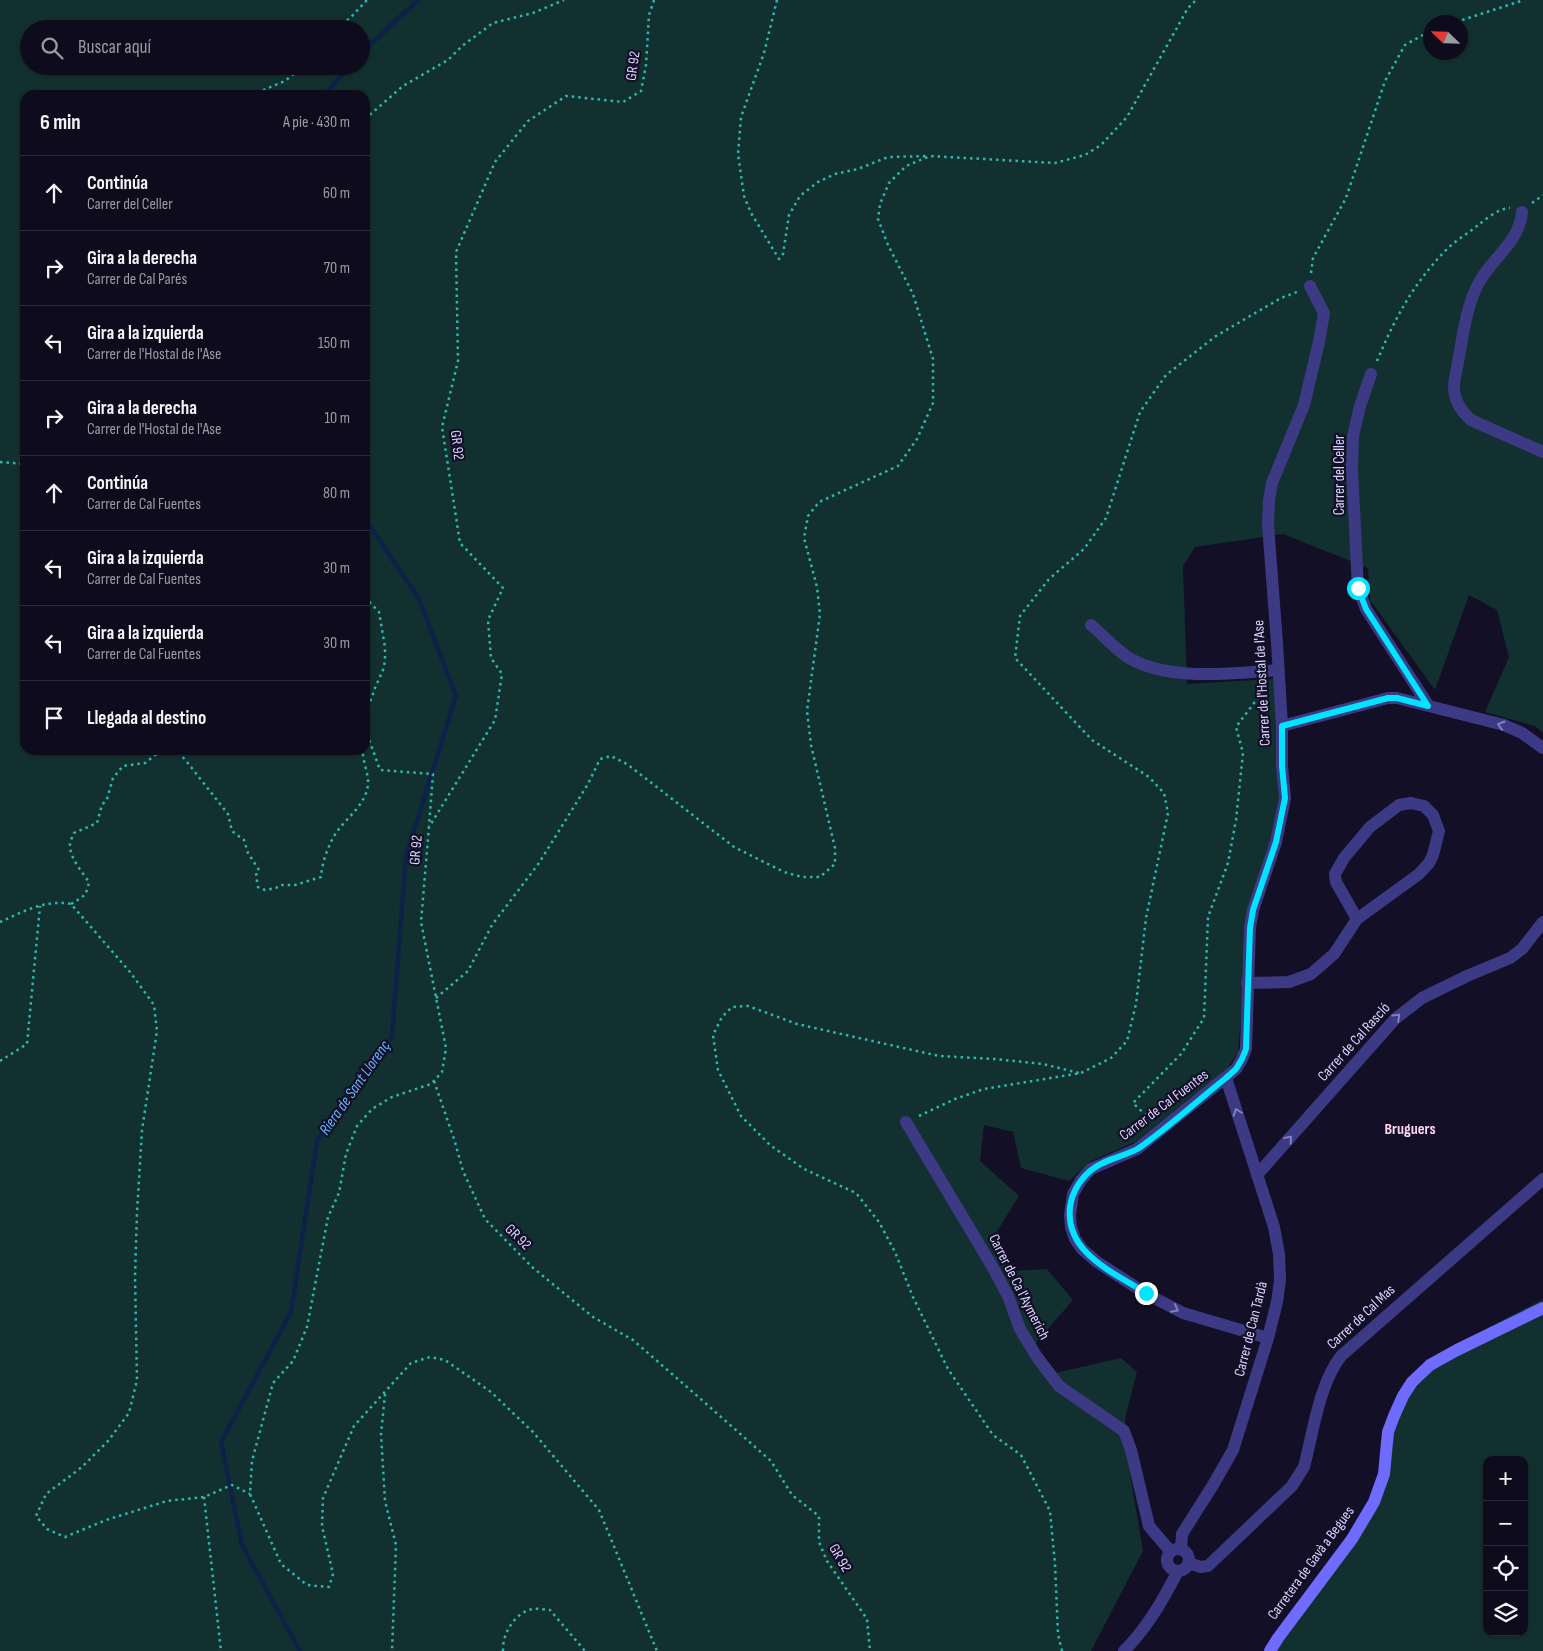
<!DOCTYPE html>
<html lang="es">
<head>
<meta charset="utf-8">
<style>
  :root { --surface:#0e0b1c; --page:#171425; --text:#f1f3f6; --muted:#9b9ba3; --line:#2e2b3b }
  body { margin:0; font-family:"Sofia Sans Condensed",sans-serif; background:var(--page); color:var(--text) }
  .controls { position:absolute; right:15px; bottom:15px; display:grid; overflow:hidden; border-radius:10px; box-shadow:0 1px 4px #0004 }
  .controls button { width:45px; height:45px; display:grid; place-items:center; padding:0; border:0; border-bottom:1px solid var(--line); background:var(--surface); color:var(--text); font:25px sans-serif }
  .compass { position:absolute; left:1423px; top:15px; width:45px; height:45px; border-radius:50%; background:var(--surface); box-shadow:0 1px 4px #0004; rotate:293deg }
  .stop { position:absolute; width:15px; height:15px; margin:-11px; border:4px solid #00e5ff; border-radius:50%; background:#fff }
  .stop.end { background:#00e5ff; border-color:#fff; box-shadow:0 1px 5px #0008 }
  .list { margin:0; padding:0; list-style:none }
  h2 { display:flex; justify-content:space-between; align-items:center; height:65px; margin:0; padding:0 20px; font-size:21px }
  h2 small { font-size:16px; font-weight:400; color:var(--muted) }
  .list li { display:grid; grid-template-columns:32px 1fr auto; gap:15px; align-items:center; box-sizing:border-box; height:75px; padding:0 20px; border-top:1px solid var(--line) }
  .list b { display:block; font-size:19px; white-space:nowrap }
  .list p { margin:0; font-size:16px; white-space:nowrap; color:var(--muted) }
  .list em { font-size:16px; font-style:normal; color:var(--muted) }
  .icon { flex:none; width:28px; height:28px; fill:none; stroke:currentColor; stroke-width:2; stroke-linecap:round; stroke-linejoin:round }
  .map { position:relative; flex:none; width:1543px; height:1651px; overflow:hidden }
  .search { position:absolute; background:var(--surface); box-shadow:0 1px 4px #0004; left:20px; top:20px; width:350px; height:55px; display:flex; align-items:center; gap:12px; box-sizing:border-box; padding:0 18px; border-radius:28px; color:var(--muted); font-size:19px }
  .panel { position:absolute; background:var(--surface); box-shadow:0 1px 4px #0004; left:20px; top:90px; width:350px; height:665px; border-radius:15px }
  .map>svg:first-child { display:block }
  .green { fill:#12302f; fill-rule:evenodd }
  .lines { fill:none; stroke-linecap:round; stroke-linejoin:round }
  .stream { stroke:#0c2248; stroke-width:4.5 }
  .path { stroke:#2fb8b0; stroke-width:2.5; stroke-dasharray:2.5 4; stroke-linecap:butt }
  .minor { stroke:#3d3a85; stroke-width:12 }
  .secondary { stroke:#6f6bff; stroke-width:12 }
  .oneway { stroke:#837fbc }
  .route { stroke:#00e5ff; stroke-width:6 }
  .labels { text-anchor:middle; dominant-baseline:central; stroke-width:4.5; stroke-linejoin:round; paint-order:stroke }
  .street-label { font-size:15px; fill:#d9d4ff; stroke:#130f26 }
  .water-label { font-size:16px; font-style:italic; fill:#62b6ff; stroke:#130f26 }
  .neighbourhood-label { font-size:16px; font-weight:bold; fill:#ffd6f0; stroke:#130f26 }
</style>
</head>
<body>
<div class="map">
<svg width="1543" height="1651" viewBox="0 0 1543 1651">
  <rect width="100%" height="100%" fill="#130f26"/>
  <path class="green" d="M0,0H1543V733L1535,726L1485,712L1509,657L1497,610L1469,595L1435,690L1370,600L1368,568L1283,534L1195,547L1183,566L1187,684L1274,679L1281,791L1245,970L1238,1053L1226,1070L1135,1142L1091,1161L1069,1181L1021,1168L1013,1132L984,1125L980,1161L1019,1196L996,1233L1011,1271L1047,1269L1073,1300L1034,1345L1055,1373L1121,1358L1137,1372L1126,1414L1124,1438L1143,1551L1091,1651H0ZM1430,22H1460V52H1430ZM29,29H361V66H29ZM25,95H365V750H25Z
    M1543,1299V1651H1264L1351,1534L1378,1482L1402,1386L1426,1360ZM1487,1460H1524V1632H1487Z"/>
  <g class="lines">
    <path class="stream" d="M361,53L418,0
      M325,95L349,66
      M300,1651L242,1545L221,1442L291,1312L317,1141L392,1036L406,856L456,696L419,599L365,519"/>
    <path class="path" d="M654,0L649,15L646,65L641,91L623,102L566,96L528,121L495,162L456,252L458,361L442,427L460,543L503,588L488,620L491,658L502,674L495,720L429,827L421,922L446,1048L442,1072L431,1084L392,1097L372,1109L357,1126L346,1154L339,1193L328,1217L307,1327L293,1361L273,1383L252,1461L250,1494L281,1564L307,1585L329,1587L333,1574L322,1526L323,1498L354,1426L411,1363L430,1357L445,1360L491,1392L533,1432L599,1510L657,1651
      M777,0L764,53L741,117L738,154L744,196L751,213L779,259L783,254L789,215L800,196L818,182L835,174L858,169L888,157L928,156
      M1456,22L1524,0
      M337,29L352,16L367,0
      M251,95L285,81L304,66
      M365,119L403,86L448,60L462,46L493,23L533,13L564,0
      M1532,203L1543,195
      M1311,273L1313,258L1346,198L1385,81L1405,45L1430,31
      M1377,361C1395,318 1413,284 1446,250C1455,241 1467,234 1477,226C1486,219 1497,209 1510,208
      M0,462L25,464
      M365,597L379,612L385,647V661L383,670L375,688L365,717
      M365,728L380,770L433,774L429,826
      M172,750L181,755L187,762L228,814L232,831L244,840L248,853L259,870L256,875L258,887L265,890L276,888L280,885H295L321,877C322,863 328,845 336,833C347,817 365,806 368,785C369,773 362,761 363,750
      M71,904C84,896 86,897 89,882C82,872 69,857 70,844C70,841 73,836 74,833L97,823L102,805L107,799L113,778L123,766L145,763L162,750
      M0,922C22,912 46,899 71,904L130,972L154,1005L157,1031L142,1130L137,1212L135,1277L137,1380L129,1413L108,1441L82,1467L46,1494L36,1516L47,1529L65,1537L106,1520L167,1501L204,1497L232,1485L250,1494
      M436,998L468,971L492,925L539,863L588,784L600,759L611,756L627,764L734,847L784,872L802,877H820L835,864V848L811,745L807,711L820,614L817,587L804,538L808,516L819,502L898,466L917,439L933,403V359L913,294L888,245L878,219L880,204L889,183L906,166L930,156L1055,163L1085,155L1101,145L1127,117L1188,8L1196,0
      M0,1061L27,1044L40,906
      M434,1081L455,1142L463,1171L485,1219L532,1267L593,1317L633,1340L695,1394L771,1461L792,1495L819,1516V1542L827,1561L867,1619L870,1651
      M919,1116L955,1099L984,1089L1081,1073L1111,1058L1127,1041L1136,1004L1146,918L1168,813L1164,793L1149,777L1092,740L1015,658L1020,616L1049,579L1084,549L1106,518L1140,412L1166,375L1216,336L1281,298L1297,292
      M1151,1120L1133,1103L1181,1054L1204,1018L1208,917L1228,863L1236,820L1243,753L1236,727L1266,687
      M385,1394L381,1434L385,1501L396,1545L392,1651
      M204,1497L221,1651
      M503,1651C502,1634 515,1612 533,1609C538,1608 545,1610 550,1610L585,1651
      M1062,1651L1058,1634L1055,1564L1050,1511L1021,1455L993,1435L948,1369L913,1297L895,1252L879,1222L856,1193L804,1169L770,1145L741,1116L718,1070L713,1035L722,1017L732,1007L748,1006L797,1024L939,1056L995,1059L1043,1064L1079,1073"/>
    <path class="minor" d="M1522,212C1520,240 1495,256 1481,279C1467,302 1464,330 1459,356C1458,366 1454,377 1454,387C1454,400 1461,411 1471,420L1543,452
      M1371,374L1360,406L1353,436L1352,469L1358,588L1366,609L1428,705
      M1091,625C1103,635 1116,650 1129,658C1171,682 1232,673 1278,670
      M1282,726L1388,698H1397L1504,725L1522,733L1543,748
      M1247,983L1289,982L1311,974L1334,954L1357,919L1419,874L1429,863L1433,855L1439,831L1433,815L1424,806L1411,803L1399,805L1370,827L1344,858L1335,874L1336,882L1357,919
      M906,1122L992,1266L1008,1296L1020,1329L1037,1357L1059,1386L1124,1431L1131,1450L1149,1526L1171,1552
      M1257,1175L1395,1019L1422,998L1467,976L1510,958L1522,949L1543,922
      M1268,1338L1183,1313L1145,1293L1097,1262L1082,1249L1075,1239L1071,1227L1070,1215L1073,1194L1081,1180L1091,1169L1137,1149L1236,1069L1242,1059L1246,1049L1250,928L1253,910L1276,842L1285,798L1282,766V726L1277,643L1268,525L1269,500L1272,483L1304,405L1319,342L1324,313L1310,286
      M1181,1549L1182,1534L1213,1485L1233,1450L1268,1338L1277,1302L1280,1280L1279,1254L1274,1227L1226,1078
      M1167 1560a11 11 0 1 1 22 0a11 11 0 1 1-22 0Z
      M1188,1563L1201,1567L1208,1566L1292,1486L1304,1467C1313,1433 1319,1384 1341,1356L1543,1179
      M1124,1651C1147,1628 1163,1600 1178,1571"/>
    <path class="secondary" d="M1270,1651L1278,1638L1352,1539L1374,1502L1384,1474L1388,1432L1394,1416L1403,1396L1412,1382L1430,1365L1457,1350L1543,1308"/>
  </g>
  <defs><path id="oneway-chevron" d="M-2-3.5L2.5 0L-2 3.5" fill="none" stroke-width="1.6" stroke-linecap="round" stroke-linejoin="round" transform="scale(1.25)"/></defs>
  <g class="oneway">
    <use href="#oneway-chevron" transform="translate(1501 725) rotate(-163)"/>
    <use href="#oneway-chevron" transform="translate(1397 1017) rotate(-43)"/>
    <use href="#oneway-chevron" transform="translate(1237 1112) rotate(-108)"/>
    <use href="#oneway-chevron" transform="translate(1289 1139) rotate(-49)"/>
    <use href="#oneway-chevron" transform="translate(1175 1309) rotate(28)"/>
  </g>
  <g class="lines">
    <path class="route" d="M1146,1293C1113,1272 1065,1253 1070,1207C1072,1193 1080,1180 1090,1171C1103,1159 1124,1157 1139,1148C1169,1127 1197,1101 1226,1078L1236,1069L1242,1059L1246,1049L1250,928L1253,910L1276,842L1285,798L1282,766V726L1388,698H1397L1428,706L1366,609L1358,588"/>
  </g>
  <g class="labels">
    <g class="street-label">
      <text transform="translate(633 66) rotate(-82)">GR 92</text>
      <text transform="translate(457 445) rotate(83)">GR 92</text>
      <text transform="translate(1339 475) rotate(-90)">Carrer del Celler</text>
      <text transform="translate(1262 683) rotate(-93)">Carrer de l'Hostal de l'Ase</text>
      <text transform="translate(416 850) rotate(-85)">GR 92</text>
      <text transform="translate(1354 1042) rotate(-48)">Carrer de Cal Rascló</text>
      <text transform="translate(1164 1105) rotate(-37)">Carrer de Cal Fuentes</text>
      <text transform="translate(518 1237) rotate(45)">GR 92</text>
      <text transform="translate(1019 1287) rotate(63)">Carrer de Ca l'Aymerich</text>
      <text transform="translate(1361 1317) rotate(-43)">Carrer de Cal Mas</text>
      <text transform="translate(1251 1329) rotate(-76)">Carrer de Can Tardà</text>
      <text transform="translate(840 1558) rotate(60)">GR 92</text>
      <text transform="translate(1311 1563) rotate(-54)">Carretera de Gavà a Begues</text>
    </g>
    <g class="water-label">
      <text transform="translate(355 1088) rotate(-55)">Riera de Sant Llorenç</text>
    </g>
    <g class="neighbourhood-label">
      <text x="1410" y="1129">Bruguers</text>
    </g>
  </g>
</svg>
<div class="controls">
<button>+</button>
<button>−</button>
<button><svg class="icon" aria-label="locate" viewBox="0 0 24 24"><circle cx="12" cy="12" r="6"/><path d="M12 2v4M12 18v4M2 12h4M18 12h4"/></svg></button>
<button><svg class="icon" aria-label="layers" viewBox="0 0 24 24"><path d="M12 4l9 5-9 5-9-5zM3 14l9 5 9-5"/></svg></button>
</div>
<svg class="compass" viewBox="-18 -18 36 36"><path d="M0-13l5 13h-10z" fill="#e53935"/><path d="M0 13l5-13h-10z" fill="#9b9ba3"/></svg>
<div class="stop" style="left:1358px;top:588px"></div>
<div class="stop end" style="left:1146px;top:1293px"></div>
<div class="search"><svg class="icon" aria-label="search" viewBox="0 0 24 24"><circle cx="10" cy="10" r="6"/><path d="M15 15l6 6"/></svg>Buscar aquí</div>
<section class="panel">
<h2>6 min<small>A pie · 430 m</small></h2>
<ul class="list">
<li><svg class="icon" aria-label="ahead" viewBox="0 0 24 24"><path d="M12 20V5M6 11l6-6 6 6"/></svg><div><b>Continúa</b><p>Carrer del Celler</p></div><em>60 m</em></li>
<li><svg class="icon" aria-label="right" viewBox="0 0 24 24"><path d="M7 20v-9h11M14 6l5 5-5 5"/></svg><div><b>Gira a la derecha</b><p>Carrer de Cal Parés</p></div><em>70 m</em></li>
<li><svg class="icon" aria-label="left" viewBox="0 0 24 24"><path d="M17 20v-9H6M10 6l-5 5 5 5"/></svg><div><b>Gira a la izquierda</b><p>Carrer de l'Hostal de l'Ase</p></div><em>150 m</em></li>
<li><svg class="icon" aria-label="right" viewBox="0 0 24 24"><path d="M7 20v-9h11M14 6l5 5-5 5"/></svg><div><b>Gira a la derecha</b><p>Carrer de l'Hostal de l'Ase</p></div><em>10 m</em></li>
<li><svg class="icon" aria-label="ahead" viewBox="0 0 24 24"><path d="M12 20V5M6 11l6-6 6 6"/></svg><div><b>Continúa</b><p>Carrer de Cal Fuentes</p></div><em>80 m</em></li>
<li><svg class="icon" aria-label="left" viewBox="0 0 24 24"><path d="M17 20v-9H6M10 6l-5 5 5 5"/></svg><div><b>Gira a la izquierda</b><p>Carrer de Cal Fuentes</p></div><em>30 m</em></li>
<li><svg class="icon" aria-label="left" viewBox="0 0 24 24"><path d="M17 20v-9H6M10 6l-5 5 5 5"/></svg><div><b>Gira a la izquierda</b><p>Carrer de Cal Fuentes</p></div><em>30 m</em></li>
<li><svg class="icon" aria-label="arrive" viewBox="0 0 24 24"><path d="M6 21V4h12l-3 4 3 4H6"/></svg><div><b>Llegada al destino</b></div></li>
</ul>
</section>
</div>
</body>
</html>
